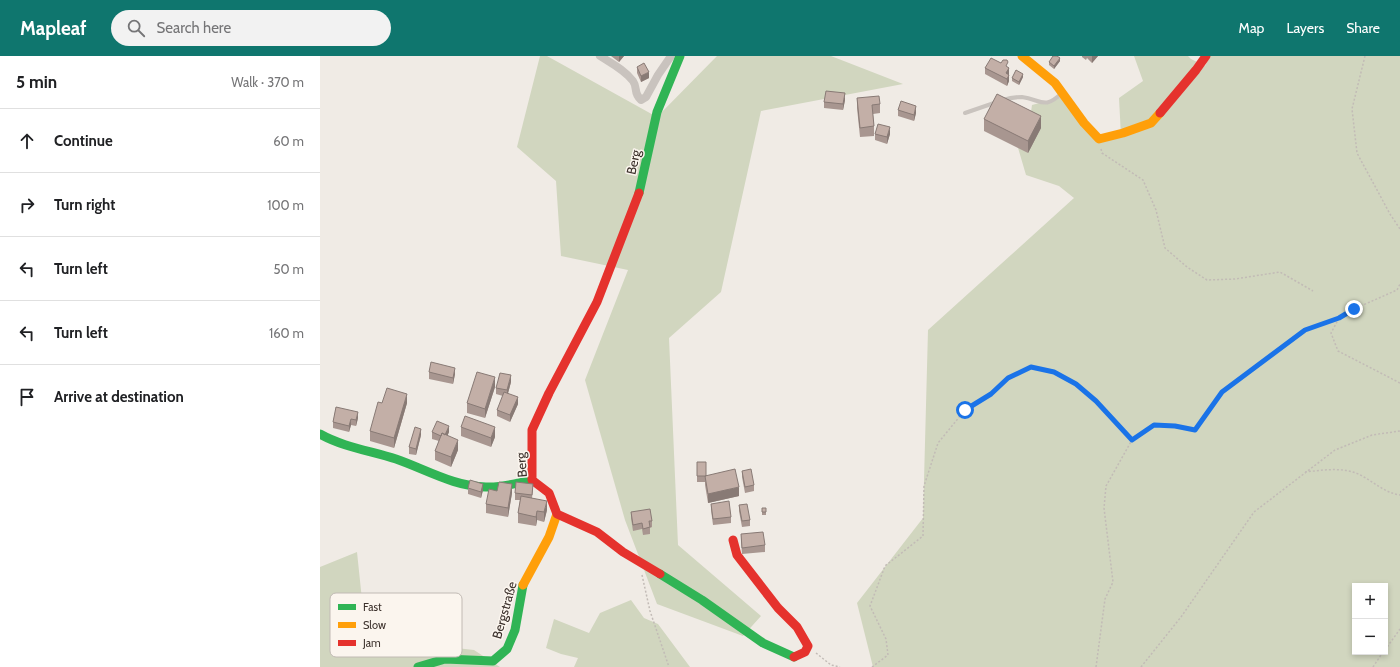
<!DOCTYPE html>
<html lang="en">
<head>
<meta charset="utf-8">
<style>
  :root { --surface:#fff; --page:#f2f2f2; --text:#202124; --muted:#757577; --line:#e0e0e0; --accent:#0f766e }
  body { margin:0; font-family:Cabin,sans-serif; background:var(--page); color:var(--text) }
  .controls { position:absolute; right:12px; bottom:12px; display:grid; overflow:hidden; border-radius:0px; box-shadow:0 2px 6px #0003 }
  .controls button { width:36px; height:36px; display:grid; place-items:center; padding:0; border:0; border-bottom:1px solid var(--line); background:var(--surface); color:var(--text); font:20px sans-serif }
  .stop { position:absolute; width:12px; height:12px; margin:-9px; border:3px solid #1a73e8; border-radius:50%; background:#fff }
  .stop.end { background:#1a73e8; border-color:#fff; box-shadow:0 1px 4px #0008 }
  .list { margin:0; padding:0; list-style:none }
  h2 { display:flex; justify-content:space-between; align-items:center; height:52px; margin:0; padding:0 16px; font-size:17px }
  h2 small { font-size:13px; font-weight:400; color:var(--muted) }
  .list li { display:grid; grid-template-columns:26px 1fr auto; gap:12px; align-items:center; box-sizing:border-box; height:64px; padding:0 16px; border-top:1px solid var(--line) }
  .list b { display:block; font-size:15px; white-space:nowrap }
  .list em { font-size:13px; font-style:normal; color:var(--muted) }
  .icon { flex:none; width:22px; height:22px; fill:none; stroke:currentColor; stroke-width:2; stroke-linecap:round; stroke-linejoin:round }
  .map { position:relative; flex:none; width:1080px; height:611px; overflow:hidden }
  header { display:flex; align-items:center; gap:24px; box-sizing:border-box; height:56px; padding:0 20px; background:var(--accent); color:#fff }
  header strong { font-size:19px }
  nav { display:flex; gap:22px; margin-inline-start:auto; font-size:14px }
  .search { width:280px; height:36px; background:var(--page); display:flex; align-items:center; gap:10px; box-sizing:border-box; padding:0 14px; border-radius:22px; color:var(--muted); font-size:15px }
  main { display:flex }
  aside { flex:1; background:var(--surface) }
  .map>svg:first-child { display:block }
  .green { fill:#d1d6bf; fill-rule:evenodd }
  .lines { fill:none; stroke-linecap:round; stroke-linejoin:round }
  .path { stroke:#c2bbb6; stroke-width:1.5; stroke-dasharray:2 2; stroke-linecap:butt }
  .lane { stroke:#c9c3be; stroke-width:4 }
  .street { stroke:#c9c3be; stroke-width:8 }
  .fast { stroke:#30b455; stroke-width:9 }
  .slow { stroke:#ff9f0a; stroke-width:9 }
  .jam { stroke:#e5322d; stroke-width:9 }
  .wall { fill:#a89690 }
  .shaded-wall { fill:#887a75 }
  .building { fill:#c3afa7; stroke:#887a75 }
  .route { stroke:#1a73e8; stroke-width:5 }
  .labels { text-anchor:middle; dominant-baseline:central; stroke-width:3; stroke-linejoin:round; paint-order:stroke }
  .street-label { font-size:13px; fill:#3b302b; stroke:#fbf5ee }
  .key { fill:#fbf5ee; stroke:#c1bab4; stroke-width:1 }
  .key-label { font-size:11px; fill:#3b302b }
</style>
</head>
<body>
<header>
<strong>Mapleaf</strong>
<div class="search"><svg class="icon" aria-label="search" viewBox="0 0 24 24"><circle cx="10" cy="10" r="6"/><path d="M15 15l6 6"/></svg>Search here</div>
<nav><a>Map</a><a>Layers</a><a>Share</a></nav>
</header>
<main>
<aside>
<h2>5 min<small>Walk · 370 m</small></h2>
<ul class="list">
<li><svg class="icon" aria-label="ahead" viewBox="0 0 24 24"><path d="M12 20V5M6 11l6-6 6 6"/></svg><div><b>Continue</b></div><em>60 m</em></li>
<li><svg class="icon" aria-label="right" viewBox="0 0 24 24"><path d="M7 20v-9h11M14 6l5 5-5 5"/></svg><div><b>Turn right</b></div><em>100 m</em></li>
<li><svg class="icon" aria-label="left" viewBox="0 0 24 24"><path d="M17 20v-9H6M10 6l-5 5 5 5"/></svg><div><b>Turn left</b></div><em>50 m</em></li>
<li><svg class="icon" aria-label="left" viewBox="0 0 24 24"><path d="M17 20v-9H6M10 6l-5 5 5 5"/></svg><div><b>Turn left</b></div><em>160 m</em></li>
<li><svg class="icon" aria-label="arrive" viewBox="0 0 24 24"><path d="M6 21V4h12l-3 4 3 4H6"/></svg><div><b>Arrive at destination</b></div></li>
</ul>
</aside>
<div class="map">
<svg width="1080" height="611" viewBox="0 0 1080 611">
  <rect width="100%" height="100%" fill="#f0ebe5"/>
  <path class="green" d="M220,0H227L337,61L397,0H511L583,28L441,55L401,236L349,282L358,489L441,560L423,580L337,548L305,464L265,324L308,214L241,200L236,125L197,91Z
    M814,0H868L871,3L885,10L890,0H1080V611H553L537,547L603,462L608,274L754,142L739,130L706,119L696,85L709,70L712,49L742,41L776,85L801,80L799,42L823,25ZM1035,530H1065V596H1035Z
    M37,496L46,582L154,594L180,611H0V511Z
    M311,544L324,562L338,568L370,611H254L258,602L241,598L226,592L234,563L269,577L280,557Z"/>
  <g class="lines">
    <path class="path" d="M1045,0L1032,53L1037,97L1070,158L1080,173
      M781,93L782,97L823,124L836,154L845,192L867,211L887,224L915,223L960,216L993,235
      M1019,262L1011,277L1018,295L1080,327
      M985,416C1004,414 1027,410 1044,421C1056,428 1066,437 1080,439
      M322,519L330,555L349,611
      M1065,594L1080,573
      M496,597L511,609L520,611
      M552,611L568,599L566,583L550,550L565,510L603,480L604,430L618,387L645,354L671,338L688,322L711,311L734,316L756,328L776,345L812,384L834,369L855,371L875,374L902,336L985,274L1019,262L1034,253L1077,234L1080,228
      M776,611L785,543L793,526L784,452L786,430L812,384
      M821,611L861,561L934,456L1015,394L1052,379L1080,375
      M1053,611L1063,596"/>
    <path class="lane" d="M683,44C689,42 696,41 702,41C722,44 724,54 742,37
      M645,57L677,46"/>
    <path class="street" d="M280,0C291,7 305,14 313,25C318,32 313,37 321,44L326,41L338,19L351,0"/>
    <path class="fast" d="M319,137L337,56L360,0
      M0,378C23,391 51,395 76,403C105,413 135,431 166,431C182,432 197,427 212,424
      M340,518L382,544L443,587L474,601
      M98,611L125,603L173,605L187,593L195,574L203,529"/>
    <path class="slow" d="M702,0L735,27L764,67L779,83L803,77L831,67L840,57
      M203,529L229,481L237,458"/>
    <path class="jam" d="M840,57L876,14L886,0
      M212,424L229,437L237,458L277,476L303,496L340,518
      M212,424V374L229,337L277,246L319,137
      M413,484L417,499L458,552L477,571L488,590L485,596L474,601"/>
  </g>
  <path class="wall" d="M291,0H304L299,6Z
    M762,0H778L772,7L767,2L766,4L762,1Z
    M740,5L734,13L729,9V6Z
    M317,11L329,22L321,26L317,17Z
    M688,11L689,12V25L687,30L665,18V12Z
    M703,21L699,29L692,25V22Z
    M537,42L560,48V57L553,58L554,70V80L540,81L537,52Z
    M525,44L523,54L504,52V46Z
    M578,54L596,57L594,65L578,60Z
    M664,63L721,72L708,97L664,75Z
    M555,78H570L567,88L555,84Z
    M109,316L135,318L133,328L109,323Z
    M191,326L188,337L198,348L190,366L177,360V354L183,340L176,338V332Z
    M175,331L165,362L147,357V347Z
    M62,347H87L74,392L50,385V375Z
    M16,351L38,362L36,370L31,369L29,376L13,372V366Z
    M141,371L175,381L171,391L141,380Z
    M112,376H129L127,380L138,394L131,411L115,404V395L119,385L112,383Z
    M101,379L96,399L89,398V391Z
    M377,406L386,419L419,440L388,447L385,429V426H377Z
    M422,415L434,429V435L425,437L422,421Z
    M148,432L163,434L161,442L148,438Z
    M213,434L212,442L227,454L224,466L217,464L216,470L198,467V457L200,444H195V437Z
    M192,437L188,461L166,457V448Z
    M391,448L411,461V467L393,469L391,454Z
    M419,449L430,464V470L422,471L419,455Z
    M442,452H446V459H442Z
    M311,456L332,465V471L330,472V478L323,479L322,473L313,475L311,462Z
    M421,478L445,489V496L422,498L421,485Z"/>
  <path class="shaded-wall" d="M299,0H304L299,6Z
    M772,0H778L772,7Z
    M740,2V5L734,13V10Z
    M689,12V18L686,24V17Z
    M329,16V22L321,26V20Z
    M703,18V21L699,29V26Z
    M689,19V25L687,30V23Z
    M525,37V44L523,54V48Z
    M596,50V57L594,65V59Z
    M721,60V72L708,97V85Z
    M570,71V78L567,88V81Z
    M135,312V318L133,328V322Z
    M191,319V326L187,341V334Z
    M175,321V331L165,362V353Z
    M87,338V347L74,392V382Z
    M198,341V348L190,366V359Z
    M38,356V362L36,370V364Z
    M31,363V369L29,376V370Z
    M129,370V376L124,388V381Z
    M175,371V381L171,391V382Z
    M101,373V379L96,399V393Z
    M138,384V394L131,411V401Z
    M163,428V434L161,442V436Z
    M192,428V437L188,461V452Z
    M419,431V440L388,447V438Z
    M227,445V454L224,466V456Z
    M217,455V464L216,470V461Z"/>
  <path class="building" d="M733,0H737L740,2L734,10L729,6Z
    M671,2L681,7L683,4H687L688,6L686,10L689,12L686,17L689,19L687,23L665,12Z
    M324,7L329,16L321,20L317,11Z
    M696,14L703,18L699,26L692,22Z
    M506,35L525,37L523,48L504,46Z
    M677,38L721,60L708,85L664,63Z
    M559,40L560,48L552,49L554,70L540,72L537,42Z
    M581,45L596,50L594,59L578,54Z
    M558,68L570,71L567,81L555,78Z
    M111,306L135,312L133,322L109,316Z
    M157,316L175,321L165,353L147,347Z
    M180,317L191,319L187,334L176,332Z
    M67,332L87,338L74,382L50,375L58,346L62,347Z
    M184,336L198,341L190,359L177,354Z
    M16,351L38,356L36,364L31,363L29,370L13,366Z
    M145,360L175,371L171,382L141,371Z
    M117,365L129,370L125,379L122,377L121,380L112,376Z
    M95,371L101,373L96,393L89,391Z
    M122,377L138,384L131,401L115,395Z
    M377,406H386V420H377Z
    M415,413L419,431L388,438L385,420Z
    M431,413L434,429L425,431L422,415Z
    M150,424L163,428L161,436L148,432Z
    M179,426L192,428L188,452L166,448L169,433L177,435Z
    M196,426L213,428L212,439L195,437Z
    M201,440L227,445L224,456L217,455L216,461L198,457Z
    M409,445L411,461L393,463L391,448Z
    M427,448L430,464L422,465L419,449Z
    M442,452H446V456H442Z
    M330,453L332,465H329L330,471L323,473L322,467L313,469L311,456Z
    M443,476L445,489L422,492L421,478Z"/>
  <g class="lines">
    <path class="route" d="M645,354L671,338L688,322L711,311L734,316L756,328L776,345L812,384L834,369L855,370L875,374L902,336L985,274L1019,262L1034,253"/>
  </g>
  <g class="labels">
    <g class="street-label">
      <text transform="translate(313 106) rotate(-78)">Berg</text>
      <text transform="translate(201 409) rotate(-95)">Berg</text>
      <text transform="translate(184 554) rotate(-74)">Bergstraße</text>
    </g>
  </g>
  <rect x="10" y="537" width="132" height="64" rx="6" class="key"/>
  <rect x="18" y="548" width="18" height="6" fill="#30b455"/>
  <rect x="18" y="566" width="18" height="6" fill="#ff9f0a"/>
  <rect x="18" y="584" width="18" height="6" fill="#e5322d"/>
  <g class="key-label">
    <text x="43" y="555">Fast</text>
    <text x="43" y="573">Slow</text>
    <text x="43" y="591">Jam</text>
  </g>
</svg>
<div class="controls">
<button>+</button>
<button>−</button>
</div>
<div class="stop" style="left:645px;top:354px"></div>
<div class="stop end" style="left:1034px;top:253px"></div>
</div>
</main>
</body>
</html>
